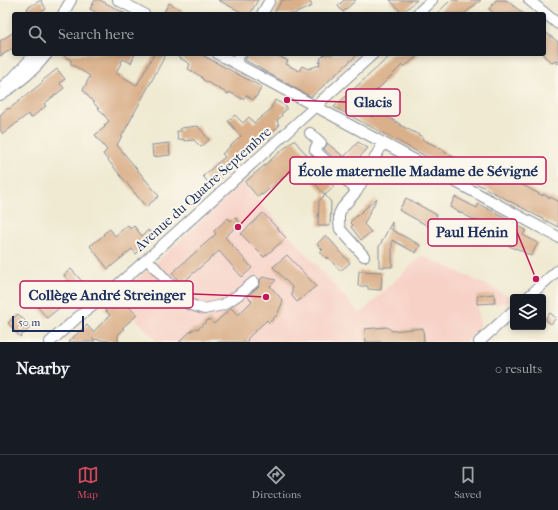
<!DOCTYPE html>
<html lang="en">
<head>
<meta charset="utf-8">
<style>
  :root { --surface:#171b24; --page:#20242c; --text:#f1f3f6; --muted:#9ea1a6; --line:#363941; --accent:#d1495b }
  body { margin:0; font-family:"IM FELL French Canon",serif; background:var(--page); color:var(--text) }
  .controls { position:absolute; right:12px; bottom:12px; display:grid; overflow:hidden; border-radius:4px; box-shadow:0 2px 6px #0003 }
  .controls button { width:36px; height:36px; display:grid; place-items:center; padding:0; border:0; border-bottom:1px solid var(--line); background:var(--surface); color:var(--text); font:20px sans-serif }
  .scale { position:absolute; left:12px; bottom:10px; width:72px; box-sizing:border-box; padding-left:4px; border:2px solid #1b2f5e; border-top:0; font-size:11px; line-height:14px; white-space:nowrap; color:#1b2f5e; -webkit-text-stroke:3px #fbf7ec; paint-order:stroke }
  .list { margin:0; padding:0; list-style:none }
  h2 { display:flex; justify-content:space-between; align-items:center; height:52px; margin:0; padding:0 16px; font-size:17px }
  h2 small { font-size:13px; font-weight:400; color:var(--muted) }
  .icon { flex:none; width:22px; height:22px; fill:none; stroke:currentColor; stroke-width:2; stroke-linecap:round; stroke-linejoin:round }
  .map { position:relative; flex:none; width:558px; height:342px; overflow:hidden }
  .search { position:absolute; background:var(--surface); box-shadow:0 2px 6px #0003; left:12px; right:12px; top:12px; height:44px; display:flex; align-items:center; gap:10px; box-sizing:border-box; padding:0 14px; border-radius:4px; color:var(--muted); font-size:15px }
  .sheet { height:112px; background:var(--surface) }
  nav { display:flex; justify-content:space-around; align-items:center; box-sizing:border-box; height:56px; border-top:1px solid var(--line); background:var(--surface); font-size:11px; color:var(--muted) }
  nav a { display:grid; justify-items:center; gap:2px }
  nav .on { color:var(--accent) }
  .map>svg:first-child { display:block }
  .built { fill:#f7d1c6 }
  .building { fill:#dab08b }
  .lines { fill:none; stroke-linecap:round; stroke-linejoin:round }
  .minor-casing { stroke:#868c98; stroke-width:12 }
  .minor { stroke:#fff; stroke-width:10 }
  .labels { text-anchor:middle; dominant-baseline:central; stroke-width:4; stroke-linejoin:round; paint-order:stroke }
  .street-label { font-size:14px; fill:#1b2f5e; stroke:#fbf7ec }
  .leader { fill:none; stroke:#c2185b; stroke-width:1.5 }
  .callout-dot { fill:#c2185b; stroke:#fbf7ec; stroke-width:1.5 }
  .callout { fill:#fbf7ec; stroke:#c2185b; stroke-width:1.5 }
  .callout-label { font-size:15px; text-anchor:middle; font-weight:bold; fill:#1b2f5e }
</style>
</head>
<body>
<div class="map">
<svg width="558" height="342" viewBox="0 0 558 342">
  <rect width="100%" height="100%" fill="#fbf7ec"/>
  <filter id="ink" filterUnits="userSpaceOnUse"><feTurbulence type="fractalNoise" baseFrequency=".025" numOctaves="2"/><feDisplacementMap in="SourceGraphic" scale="8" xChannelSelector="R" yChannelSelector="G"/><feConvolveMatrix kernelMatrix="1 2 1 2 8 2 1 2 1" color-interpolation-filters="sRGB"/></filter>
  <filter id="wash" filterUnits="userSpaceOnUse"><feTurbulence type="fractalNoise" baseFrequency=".012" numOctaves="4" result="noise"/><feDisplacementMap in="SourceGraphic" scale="16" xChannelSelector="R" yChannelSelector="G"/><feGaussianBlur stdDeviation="0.9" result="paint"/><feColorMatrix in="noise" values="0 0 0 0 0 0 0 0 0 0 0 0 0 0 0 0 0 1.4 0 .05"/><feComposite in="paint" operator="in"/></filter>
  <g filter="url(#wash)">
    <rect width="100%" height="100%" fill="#f0ead2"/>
    <path class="built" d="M242,182L360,314L422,255L513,298V300L511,302L478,306L480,328L465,342H158L122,305L126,301L119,293L154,265Z"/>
    <g id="blocks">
      <path class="building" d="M41,0L46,9L37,14H30L27,8Z
        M95,0H100L126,14H99L90,9Z
        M218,0H258L250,14H240L241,12Z
        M282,0H288L290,1L293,0H309L312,6L294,14H274Z
        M344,0H356L343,12L338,6Z
        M390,0H417L402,13Z
        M451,0H481L464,14H436Z
        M496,0H506L524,14H495L489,9Z
        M169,3L188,14H163Z
        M544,31L558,42V64L555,61L553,63L544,56Z
        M14,32V48L0,56V41Z
        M61,54H135L131,63L123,59L116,73L137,85L154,54H166L117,145L159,196L146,207L103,154L107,150L95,135L105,127L104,126L109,121L83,90L90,76L70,63L72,61Z
        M173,54H200L262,87L256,97H255L253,100L246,95L243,99L229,92L228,94L202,79V77L188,69L190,64Z
        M248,54H275L288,61L286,64L299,71L302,66L308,69L320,65L319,62L321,61L320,59L325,54H358L312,96H309L245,60Z
        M392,54H420L404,67L402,65L361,106L373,118L377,111L400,124V125L423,137L422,139L445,151L444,152L463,162L464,161L483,171L484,169L491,173L493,169L543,196V194L550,198V197L558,201V227L334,107Z
        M57,69L65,79L60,83L64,88L44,104L46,106L31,118L28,114L3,134L0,130V115L8,108L9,109L43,82L42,81Z
        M275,100L286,106V110L281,114L282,116L277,120L279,126L211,186L203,176L225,157L222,154L241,136L228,121L235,115L243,123L249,117L254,123L270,110Z
        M198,126L209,140L201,147L194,140L184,141V139L178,140L177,131H181V128Z
        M294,140L334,187L325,195L300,166L293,172L292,170L262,195L261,194L258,197L245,182Z
        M358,142L368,148L358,159L357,158L347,170L324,149L327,145V143L344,157Z
        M169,143L170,155L153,157L152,145Z
        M325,195L331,202L330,226H318L319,201Z
        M455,197L477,208L479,204L526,230L523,235L538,243L531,256L516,248L515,249L508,245L509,242L494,234L492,237L485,232L484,234L476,230L480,223L450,207Z
        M377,198L364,224L371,232L361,240L351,227L353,225L350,222Z
        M406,198L437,215L430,227L399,210Z
        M263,213L286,238L264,257L241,234Z
        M235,217L240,223L225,237L252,268L242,277L219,251L181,284L172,273L216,234L214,231L228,218L231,221Z
        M392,222V230L420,245L416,253L392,240V267H379V247Z
        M128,225L130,229L134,226L142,236L148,230L154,237L136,254L132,249L108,269L90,246L104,235L103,234L110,229L115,236Z
        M326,235L350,263L340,271L328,257L327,259L320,252L323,250L317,244Z
        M287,255L316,286L297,302L292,296V287L273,267Z
        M71,269L86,286L47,318L36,305L45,298L40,291L47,285H50L57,293L70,282L64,275Z
        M359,271L382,272L381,290L368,289V286H358Z
        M263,277L276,280L270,286L283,301L277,315L269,323L267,320L248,338L247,342H179L192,330H193L196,328L198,329L209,319L214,324L231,308L238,315L252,301L247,296L258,287L260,284V280Z
        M494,294L495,303L477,304V296Z
        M120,297L137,315L122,328L124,329L118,335V342L92,339L95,342H68L87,325L93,332L110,315L104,309Z
        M550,313L556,318L551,324L545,319Z
        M18,314L31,327L20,337L8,323Z
        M387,327L392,331L423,328L424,342H366L365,329Z"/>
    </g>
  </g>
  <g filter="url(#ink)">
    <use href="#blocks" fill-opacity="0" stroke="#868c98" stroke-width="1"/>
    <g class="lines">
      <defs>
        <path id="minor" d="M118,0L144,14
          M529,0L558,24
          M63,14L71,0
          M262,14L270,0
          M417,14L432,0
          M218,54L558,237
          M235,63L240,54
          M4,85L13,78L35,54
          M0,95C18,84 34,71 47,54
          M310,133L321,143L316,147L315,150L357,191
          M364,256L340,229L339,222V214L342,208L357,191L383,143
          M147,259L188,304L204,309L223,305L238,295L254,282
          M528,297L558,270
          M50,342L78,317L98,302L147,259L373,54
          M479,342L513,311"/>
      </defs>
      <use href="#minor" class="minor-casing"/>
      <use href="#minor" class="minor"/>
    </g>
  </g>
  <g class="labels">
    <g class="street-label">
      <text transform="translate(203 189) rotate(-42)">Avenue du Quatre Septembre</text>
    </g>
  </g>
  <path class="leader" d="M287 100L346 102M238 227L290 171M536 279L517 232M266 297L193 294"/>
  <g class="callout-dot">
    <circle cx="287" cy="100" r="4"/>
    <circle cx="238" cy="227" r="4"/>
    <circle cx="536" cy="279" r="4"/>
    <circle cx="266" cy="297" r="4"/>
  </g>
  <g class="callout">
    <rect x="346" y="89" width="54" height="27" rx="4"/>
    <rect x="290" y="157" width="256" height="27" rx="4"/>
    <rect x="428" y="219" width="89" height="27" rx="4"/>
    <rect x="20" y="281" width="173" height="27" rx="4"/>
  </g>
  <g class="callout-label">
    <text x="373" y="107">Glacis</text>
    <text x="418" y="176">École maternelle Madame de Sévigné</text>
    <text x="472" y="237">Paul Hénin</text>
    <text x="107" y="300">Collège André Streinger</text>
  </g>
</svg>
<div class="controls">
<button><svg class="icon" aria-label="layers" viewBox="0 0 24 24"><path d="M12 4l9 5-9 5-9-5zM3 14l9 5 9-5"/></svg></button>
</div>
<div class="scale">50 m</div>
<div class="search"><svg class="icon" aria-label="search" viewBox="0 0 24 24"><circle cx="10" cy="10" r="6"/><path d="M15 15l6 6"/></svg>Search here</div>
</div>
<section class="sheet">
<h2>Nearby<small>0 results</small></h2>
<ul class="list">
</ul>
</section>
<nav>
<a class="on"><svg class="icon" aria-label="map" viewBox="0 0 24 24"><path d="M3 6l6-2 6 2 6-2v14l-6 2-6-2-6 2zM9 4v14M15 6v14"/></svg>Map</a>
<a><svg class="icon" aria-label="directions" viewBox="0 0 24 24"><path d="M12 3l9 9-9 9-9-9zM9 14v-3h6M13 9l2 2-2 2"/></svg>Directions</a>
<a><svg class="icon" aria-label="saved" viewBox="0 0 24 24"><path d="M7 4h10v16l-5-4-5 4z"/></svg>Saved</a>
</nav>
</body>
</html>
